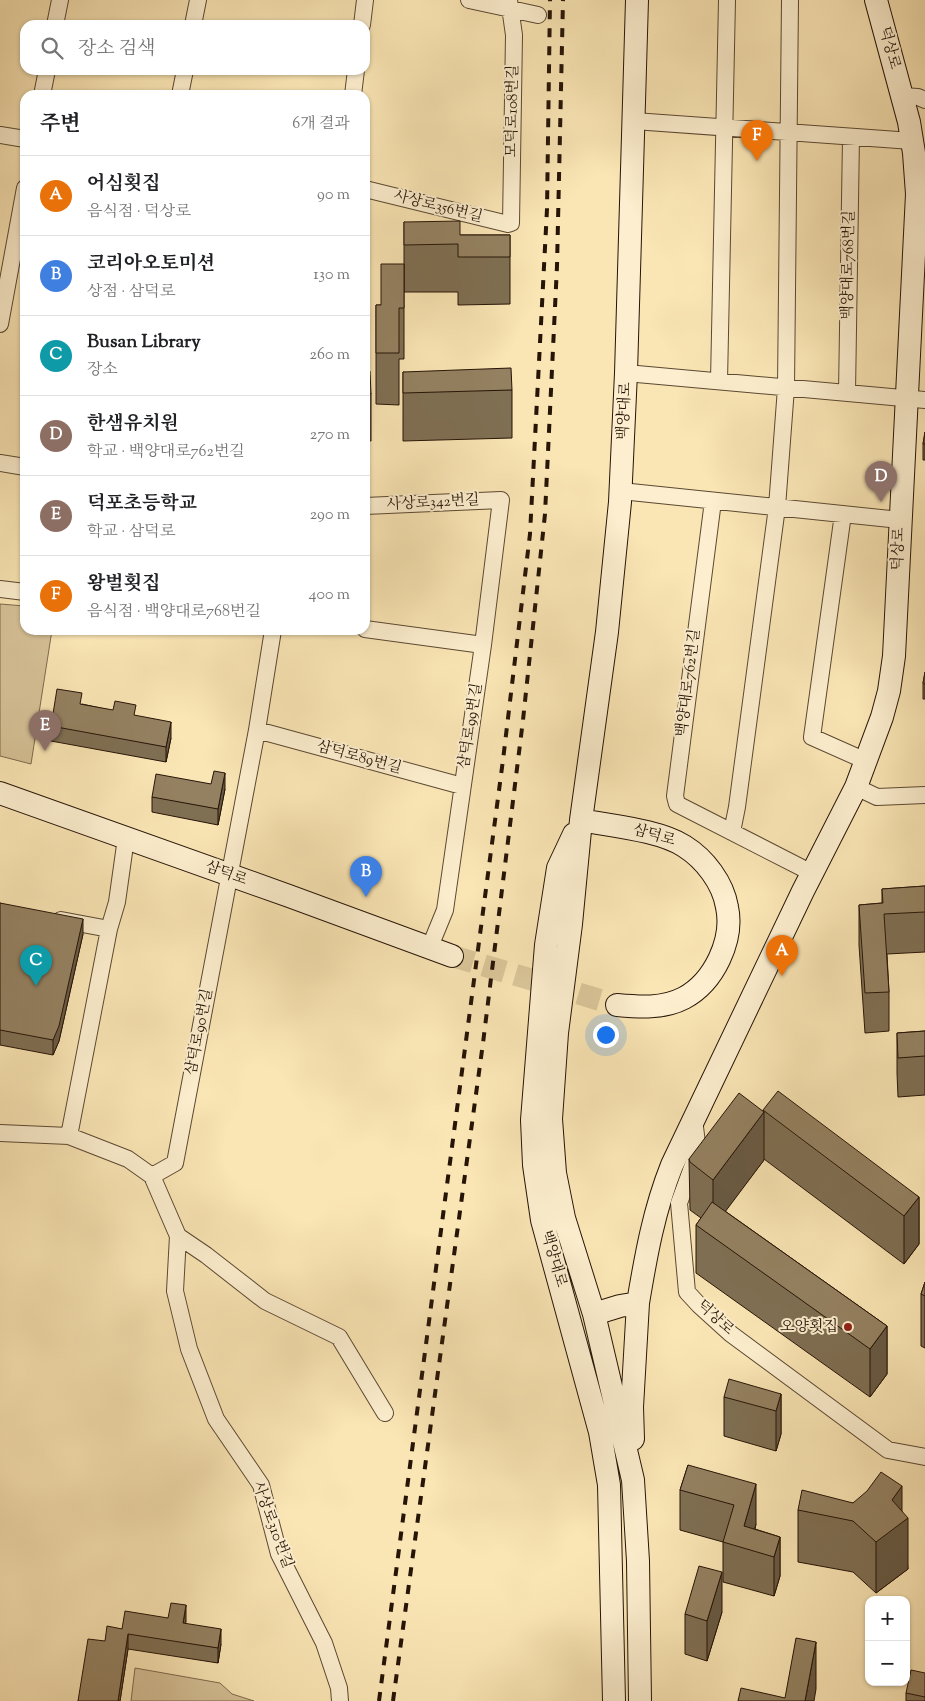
<!DOCTYPE html>
<html lang="ko">
<head>
<meta charset="utf-8">
<style>
  :root { --surface:#fff; --page:#f2f2f2; --text:#202124; --muted:#757577; --line:#e0e0e0; --accent:#8f2418 }
  body { margin:0; font-family:"Sorts Mill Goudy","Noto Serif KR",serif; background:var(--page); color:var(--text) }
  .controls { position:absolute; right:15px; bottom:15px; display:grid; overflow:hidden; border-radius:10px; box-shadow:0 1px 4px #0004 }
  .controls button { width:45px; height:45px; display:grid; place-items:center; padding:0; border:0; border-bottom:1px solid var(--line); background:var(--surface); color:var(--text); font:25px sans-serif }
  .you { position:absolute; left:605px; top:1034px; width:18px; height:18px; margin:-12px; border:4px solid #fff; border-radius:50%; background:#1a73e8; box-shadow:0 0 0 8px #1a73e833 }
  .badge { display:grid; place-items:center; width:32px; height:32px; border-radius:50%; background:var(--accent); color:#fff; font-size:16px; font-weight:700 }
  .pin { position:absolute; translate:-50% -41px; filter:drop-shadow(0 1px 2px #0008) }
  .pin::after { content:''; position:absolute; top:26px; width:18px; height:15px; background:inherit; clip-path:polygon(0 0,100% 0,50% 100%) }
  .list { margin:0; padding:0; list-style:none }
  h2 { display:flex; justify-content:space-between; align-items:center; height:65px; margin:0; padding:0 20px; font-size:21px }
  h2 small { font-size:16px; font-weight:400; color:var(--muted) }
  .list li { display:grid; grid-template-columns:32px 1fr auto; gap:15px; align-items:center; box-sizing:border-box; height:80px; padding:0 20px; border-top:1px solid var(--line) }
  .list b { display:block; font-size:19px; white-space:nowrap }
  .list p { margin:0; font-size:16px; white-space:nowrap; color:var(--muted) }
  .list em { font-size:16px; font-style:normal; color:var(--muted) }
  .icon { flex:none; width:28px; height:28px; fill:none; stroke:currentColor; stroke-width:2; stroke-linecap:round; stroke-linejoin:round }
  .map { position:relative; flex:none; width:925px; height:1701px; overflow:hidden }
  .search { position:absolute; background:var(--surface); box-shadow:0 1px 4px #0004; left:20px; top:20px; width:350px; height:55px; display:flex; align-items:center; gap:12px; box-sizing:border-box; padding:0 18px; border-radius:15px; color:var(--muted); font-size:19px }
  .panel { position:absolute; background:var(--surface); box-shadow:0 1px 4px #0004; left:20px; top:90px; width:350px; height:545px; border-radius:15px }
  .map>svg:first-child { display:block }
  .green { fill:#d6c197; stroke:#7e6a4f }
  .lines { fill:none; stroke-linecap:round; stroke-linejoin:round }
  .secondary-tunnel { stroke:#dac69a; stroke-width:22; stroke-dasharray:22 11; stroke-linecap:butt }
  .minor-casing { stroke:#5b4832; stroke-width:18 }
  .secondary-casing { stroke:#261407; stroke-width:24 }
  .minor { stroke:#fceece; stroke-width:16 }
  .secondary { stroke:#fceece; stroke-width:22 }
  .rail { stroke:#261407; stroke-width:4; stroke-dasharray:9 9; stroke-linecap:butt }
  .wall { fill:#7f6f53; stroke:#261407 }
  .shaded-wall { fill:#685a44; stroke:#261407 }
  .building { fill:#948161; stroke:#261407 }
  .poi-dot { fill:#8f2418; stroke:#fceece; stroke-width:2 }
  .labels { text-anchor:middle; dominant-baseline:central; stroke-width:4; stroke-linejoin:round; paint-order:stroke }
  .street-label { font-size:15px; fill:#261407; stroke:#fceece }
  .poi-label { font-size:15px; fill:#261407; stroke:#fceece; text-anchor:end }
</style>
</head>
<body>
<div class="map">
<svg width="925" height="1701" viewBox="0 0 925 1701">
  <rect width="100%" height="100%" fill="#fae5b4"/>
  <filter id="stains"><feTurbulence type="fractalNoise" baseFrequency=".004" numOctaves="4"/><feColorMatrix values="0 0 0 0 .2 0 0 0 0 .09 0 0 0 0 .02 0 0 0 .5 -.17"/></filter>
  <radialGradient id="worn" r=".72"><stop offset=".6" stop-color="#630" stop-opacity="0"/><stop offset="1" stop-color="#630" stop-opacity=".3"/></radialGradient>
  <path class="green" d="M0,604L25,606V630H52L31,764L0,756Z
    M135,1668L220,1683L232,1694L254,1701H131Z"/>
  <g class="lines">
    <path class="secondary-tunnel" d="M452,956L617,1005"/>
    <defs>
      <path id="minor" d="M469,0L538,15
        M55,25L60,0
        M193,25L198,0
        M362,25L365,0
        M42,95L47,70
        M180,95L185,70
        M353,95L356,70
        M902,96L918,97L925,100
        M634,121L912,141
        M0,135L25,139
        M365,189L508,224L511,223L514,35L509,0
        M0,324L25,188
        M626,373L925,400
        M719,381L727,0
        M847,393L851,137
        M0,463L25,467
        M621,491L900,520
        M713,501L675,796L677,804L812,873
        M365,506L501,500L483,645L445,910L429,949
        M843,514L812,737L866,761
        M0,589L25,592
        M365,629L483,645
        M257,730L462,786
        M856,787L877,797L925,795
        M732,832L737,807L777,507L786,388L790,0
        M61,920L109,929
        M694,1119L698,1151L679,1203L687,1292L699,1305L731,1334L888,1450L925,1457
        M0,1133L69,1136L128,1159L152,1176L178,1236L175,1291L189,1349L216,1419L261,1485L279,1554L324,1643L339,1688L340,1701
        M69,1136L109,929L117,902L126,838
        M152,1176L175,1163L257,730L273,630
        M178,1236L206,1255L265,1301L339,1337L385,1413"/>
      <path id="secondary" d="M637,0L626,373L620,502L607,632L581,820L571,924L557,1033L551,1119L555,1173L564,1218L594,1314L633,1480L638,1561L640,1701
        M0,793L289,896L452,956
        M581,820C611,826 659,830 684,846C705,859 723,883 727,907C734,940 714,982 684,998C663,1009 639,1007 617,1005
        M574,834L558,868L546,945L532,1120L534,1165L542,1220L600,1432L609,1485L614,1701
        M594,1314L620,1306L638,1303C646,1255 654,1210 672,1165L803,891L856,787L882,717L889,691L894,656L917,194L914,153L909,122L876,0
        M633,1439L632,1407L638,1303"/>
    </defs>
    <use href="#minor" class="minor-casing"/>
    <use href="#secondary" class="secondary-casing"/>
    <use href="#minor" class="minor"/>
    <use href="#secondary" class="secondary"/>
    <path class="rail" d="M379,1701L503,760L530,534L547,209L550,0
      M393,1701L483,1043L523,720L545,514L557,266L563,0"/>
  </g>
  <path class="wall" d="M404,222L460,235H510V304L458,305V292H404Z
    M404,264V359H399V405L376,404V305H381Z
    M365,371L371,394V441H365Z
    M403,372L512,390V438L403,441Z
    M925,432V460H923V444Z
    M925,672V699H923V683Z
    M82,704L136,716L171,738L166,762L51,741V726Z
    M225,789L218,825L152,812V797Z
    M925,886V952L887,954L889,992V1031L865,1033L859,945V905L882,903V889Z
    M0,903L83,934L59,1041L53,1055L0,1045Z
    M925,1031V1095L898,1097L897,1073V1033Z
    M763,1110L919,1197V1244L904,1264L764,1159V1160L725,1211L887,1326V1374L870,1397L696,1273V1225L701,1218L690,1210L689,1159L763,1111Z
    M925,1282V1348L921,1346V1294Z
    M781,1394V1434L776,1451L724,1436V1397Z
    M688,1465L756,1524L755,1529L780,1537V1576L774,1596L723,1582V1542L680,1530V1490Z
    M853,1503L902,1511L908,1569L876,1593L853,1572L798,1562V1510Z
    M722,1612L707,1661L685,1654V1614Z
    M186,1621L185,1623L221,1644L218,1663L128,1649L120,1701H78L105,1641L122,1629Z
    M925,1673V1701H906V1693Z"/>
  <path class="shaded-wall" d="M171,722V738L166,762V747Z
    M225,773V789L218,825V809Z
    M83,919V934L59,1041L53,1055V1040Z
    M764,1112V1160L713,1228V1180Z
    M919,1197V1244L904,1264V1216Z
    M887,1326V1374L870,1397V1349Z
    M781,1394V1434L776,1451V1411Z
    M756,1484V1524L749,1550L744,1526Z
    M902,1486V1522L908,1518V1569L876,1593V1542L892,1500Z
    M780,1537V1576L774,1596V1557Z
    M722,1572V1612L707,1661V1621Z
    M186,1605V1621L183,1638V1623Z
    M221,1629V1644L218,1663V1648Z
    M128,1634V1649L120,1701H118Z
    M816,1642V1689L814,1701H805Z"/>
  <path class="building" d="M460,221V235H510V257H458V244L404,245V222Z
    M381,264H404V308H399V353H376V305H381Z
    M511,368L512,390L403,393V372Z
    M365,371H370L371,394H365Z
    M925,432V444H923Z
    M925,672V684L923,683Z
    M57,689L82,693L80,704L113,710L115,701L136,705L134,715L171,722L166,747L51,726Z
    M214,771L225,773L218,809L152,797L156,774L211,784Z
    M925,886V912L884,914L889,992L865,993L859,905L883,903L882,889Z
    M0,903L83,919L59,1026L53,1040L0,1030Z
    M925,1031V1056L898,1058L897,1033Z
    M778,1091L919,1197L904,1216L763,1110Z
    M739,1093L764,1112L713,1180L690,1162L689,1159Z
    M712,1202L887,1326L870,1349L696,1225Z
    M925,1282V1296L921,1294Z
    M729,1379L781,1394L776,1411L724,1397Z
    M688,1465L756,1484L744,1526L780,1537L774,1557L723,1542L734,1505L680,1490Z
    M881,1472L902,1486L892,1500L908,1518L876,1542L853,1521L798,1510L802,1490L853,1503L867,1491Z
    M699,1566L722,1572L707,1621L685,1614Z
    M171,1603L186,1605L183,1623L221,1629L218,1648L128,1634L118,1701H78L88,1639L105,1641L107,1626L122,1629L125,1611L168,1618Z
    M796,1638L816,1642L805,1701H738L741,1688L785,1698Z
    M911,1670L925,1673V1697L906,1693Z"/>
  <circle class="poi-dot" cx="848" cy="1327" r="5"/>
  <g class="labels">
    <g class="street-label">
      <text transform="translate(889 48) rotate(75)">덕상로</text>
      <text transform="translate(513 111) rotate(-89)">모덕로108번길</text>
      <text transform="translate(438 207) rotate(14)">사상로356번길</text>
      <text transform="translate(849 265) rotate(-89)">백양대로768번길</text>
      <text transform="translate(625 411) rotate(-87)">백양대로</text>
      <text transform="translate(433 503) rotate(-3)">사상로342번길</text>
      <text transform="translate(899 549) rotate(-88)">덕상로</text>
      <text transform="translate(689 683) rotate(-83)">백양대로762번길</text>
      <text transform="translate(471 726) rotate(-81)">삼덕로99번길</text>
      <text transform="translate(359 758) rotate(15)">삼덕로89번길</text>
      <text transform="translate(654 836) rotate(16)">삼덕로</text>
      <text transform="translate(226 874) rotate(20)">삼덕로</text>
      <text transform="translate(200 1032) rotate(-79)">삼덕로90번길</text>
      <text transform="translate(553 1259) rotate(74)">백양대로</text>
      <text transform="translate(715 1318) rotate(42)">덕상로</text>
      <text transform="translate(272 1525) rotate(70)">사상로310번길</text>
    </g>
    <g class="poi-label">
      <text x="838" y="1327">오양횟집</text>
    </g>
  </g>
  <rect width="100%" height="100%" filter="url(#stains)"/>
  <rect width="100%" height="100%" fill="url(#worn)"/>
</svg>
<div class="controls">
<button>+</button>
<button>−</button>
</div>
<div class="you"></div>
<div class="pin badge" style="left:782px;top:976px;background:#e8710a">A</div>
<div class="pin badge" style="left:366px;top:897px;background:#3f7fe0">B</div>
<div class="pin badge" style="left:36px;top:986px;background:#0f9aa8">C</div>
<div class="pin badge" style="left:881px;top:502px;background:#8d6e63">D</div>
<div class="pin badge" style="left:45px;top:751px;background:#8d6e63">E</div>
<div class="pin badge" style="left:757px;top:161px;background:#e8710a">F</div>
<div class="search"><svg class="icon" aria-label="search" viewBox="0 0 24 24"><circle cx="10" cy="10" r="6"/><path d="M15 15l6 6"/></svg>장소 검색</div>
<section class="panel">
<h2>주변<small>6개 결과</small></h2>
<ul class="list">
<li><span class="badge" style="background:#e8710a">A</span><div><b>어심횟집</b><p>음식점 · 덕상로</p></div><em>90 m</em></li>
<li><span class="badge" style="background:#3f7fe0">B</span><div><b>코리아오토미션</b><p>상점 · 삼덕로</p></div><em>130 m</em></li>
<li><span class="badge" style="background:#0f9aa8">C</span><div><b>Busan Library</b><p>장소</p></div><em>260 m</em></li>
<li><span class="badge" style="background:#8d6e63">D</span><div><b>한샘유치원</b><p>학교 · 백양대로762번길</p></div><em>270 m</em></li>
<li><span class="badge" style="background:#8d6e63">E</span><div><b>덕포초등학교</b><p>학교 · 삼덕로</p></div><em>290 m</em></li>
<li><span class="badge" style="background:#e8710a">F</span><div><b>왕벌횟집</b><p>음식점 · 백양대로768번길</p></div><em>400 m</em></li>
</ul>
</section>
</div>
</body>
</html>
